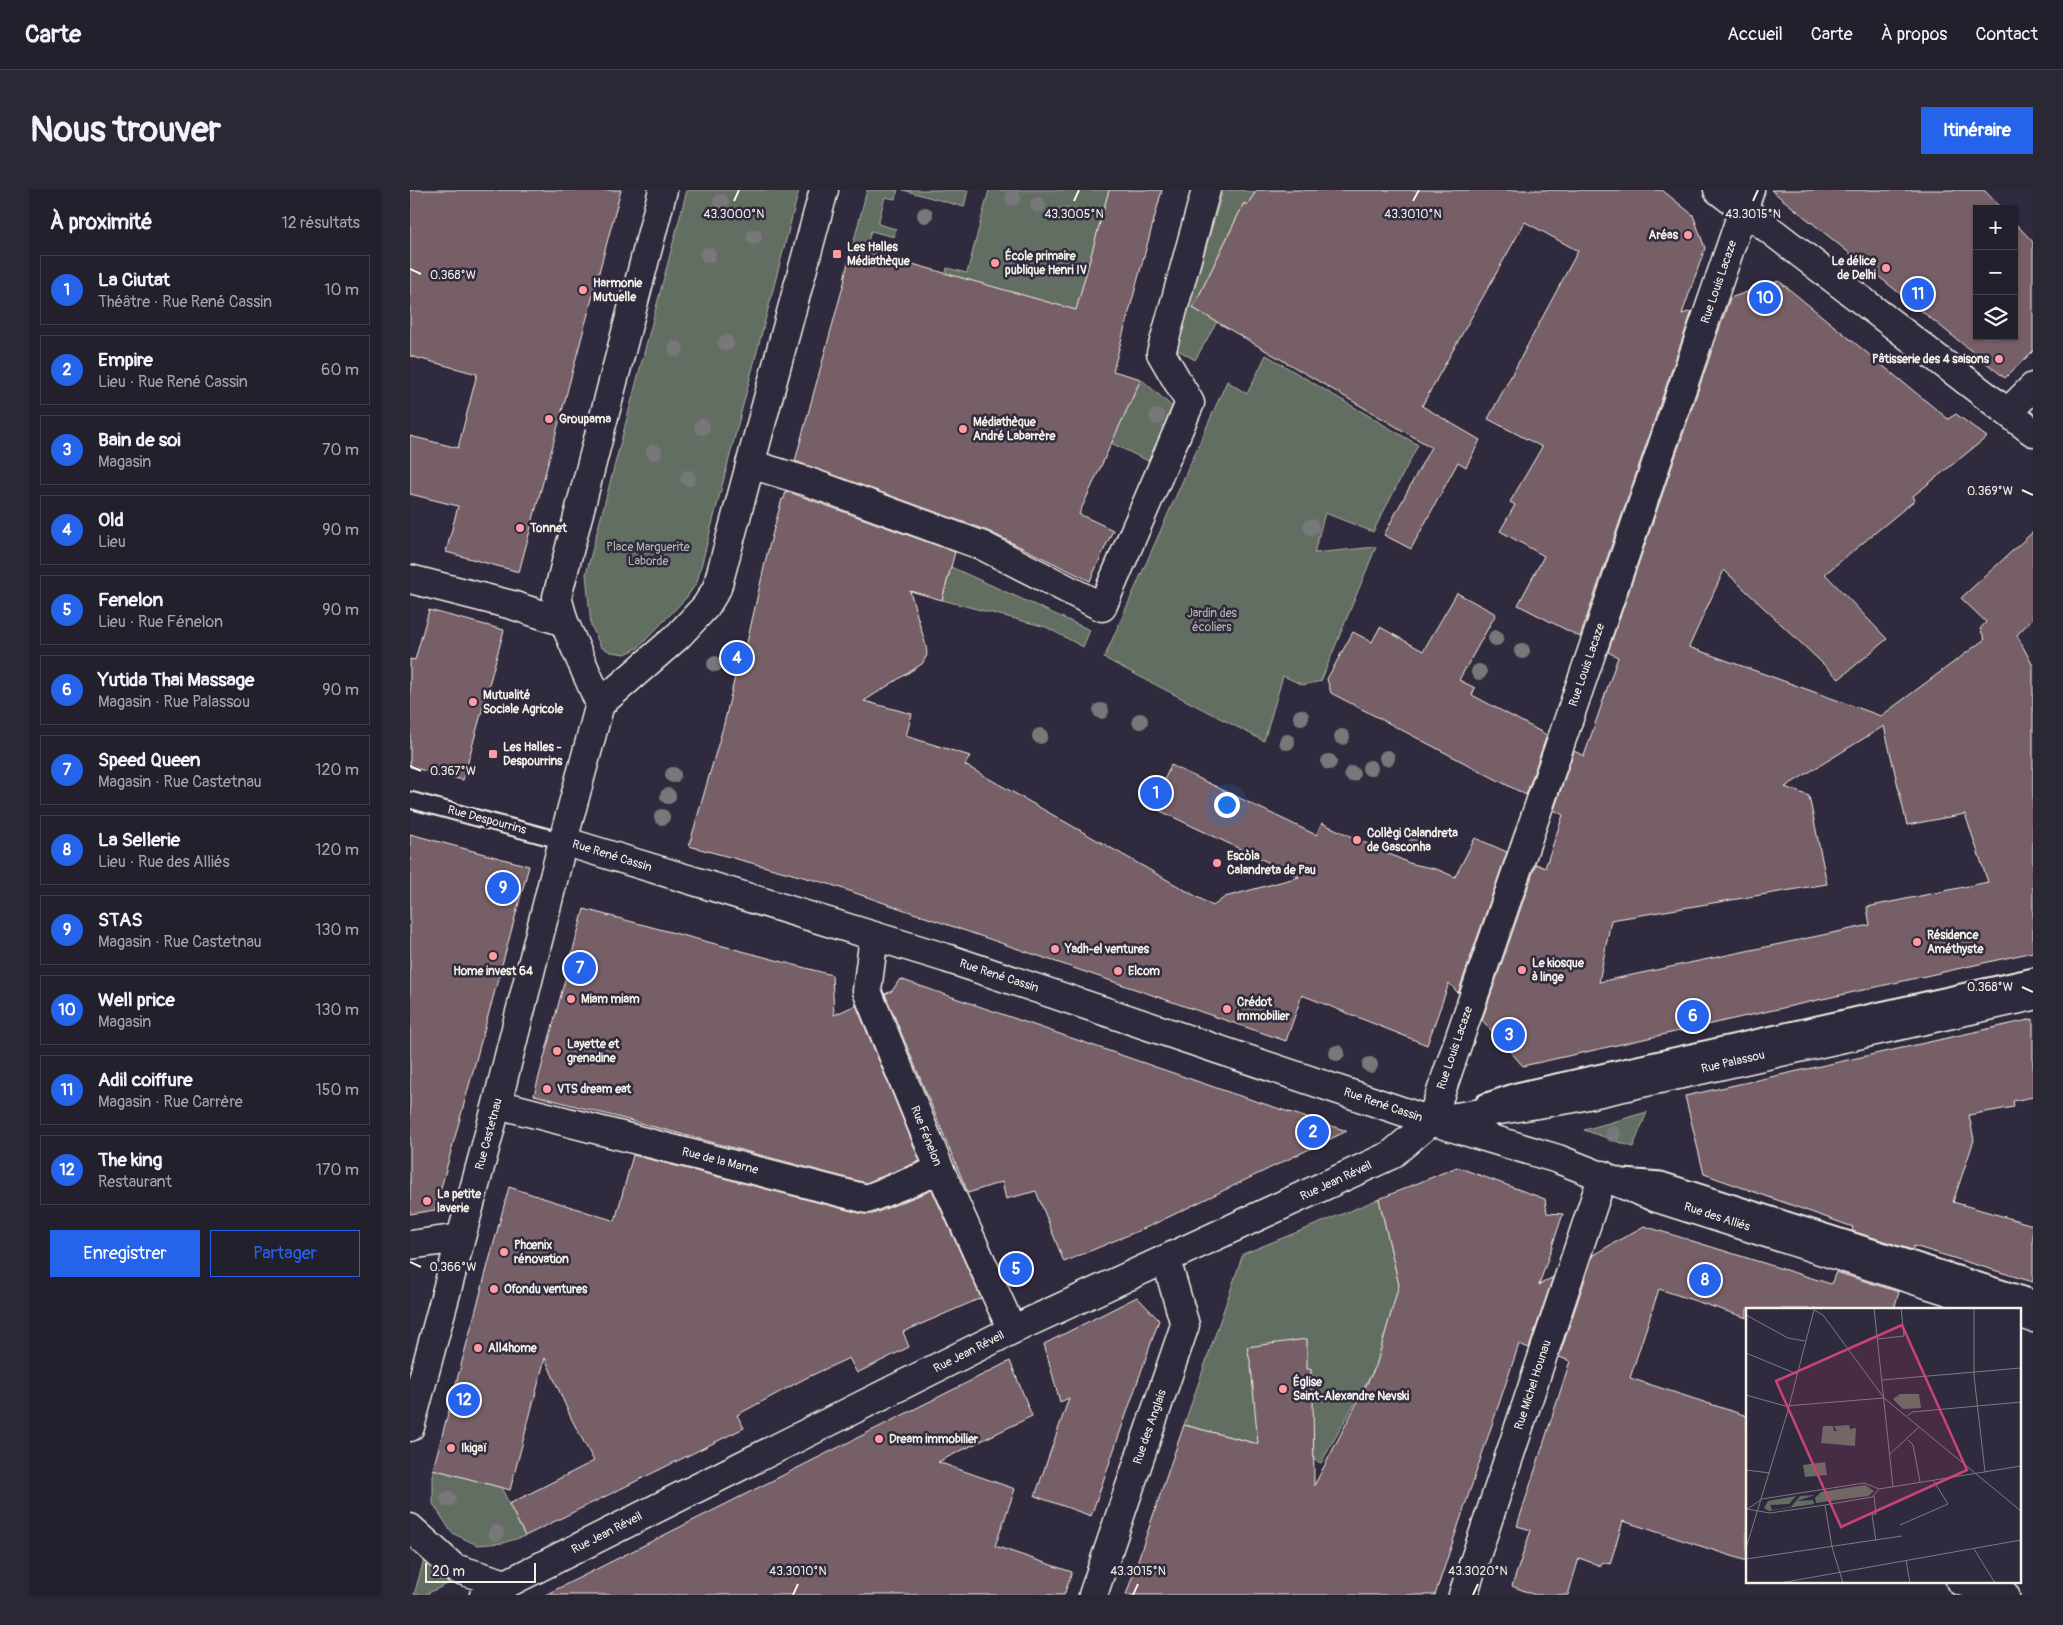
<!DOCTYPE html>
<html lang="fr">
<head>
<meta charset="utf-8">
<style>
  :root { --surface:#23202e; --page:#2b2836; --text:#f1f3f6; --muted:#a3a3aa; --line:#403e4a; --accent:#2563eb }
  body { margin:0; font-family:Pangolin,sans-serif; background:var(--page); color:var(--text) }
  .controls { position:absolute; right:15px; top:15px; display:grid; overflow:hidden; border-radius:0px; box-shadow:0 1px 4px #0004 }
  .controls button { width:45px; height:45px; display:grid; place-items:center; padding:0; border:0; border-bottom:1px solid var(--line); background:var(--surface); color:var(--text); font:25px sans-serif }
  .scale { position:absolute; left:15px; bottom:12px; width:111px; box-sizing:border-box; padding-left:5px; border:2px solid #f4f1e8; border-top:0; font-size:14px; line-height:18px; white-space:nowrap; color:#f4f1e8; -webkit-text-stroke:4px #2f2a3d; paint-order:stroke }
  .you { position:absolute; left:816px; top:614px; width:18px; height:18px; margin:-12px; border:4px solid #fff; border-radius:50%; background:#1a73e8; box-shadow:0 0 0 8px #1a73e833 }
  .badge { display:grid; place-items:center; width:32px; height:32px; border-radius:50%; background:var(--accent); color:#fff; font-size:16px; font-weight:700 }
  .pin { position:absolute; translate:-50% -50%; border:2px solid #fff; box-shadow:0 1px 5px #0006 }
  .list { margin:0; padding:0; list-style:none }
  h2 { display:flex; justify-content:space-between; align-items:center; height:65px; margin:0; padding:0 20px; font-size:21px }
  h2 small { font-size:16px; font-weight:400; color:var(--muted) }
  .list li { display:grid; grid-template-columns:32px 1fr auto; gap:15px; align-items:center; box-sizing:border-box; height:70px; margin:0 10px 10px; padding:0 10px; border:1px solid var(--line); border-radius:0px }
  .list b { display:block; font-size:19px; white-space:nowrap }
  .list p { margin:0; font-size:16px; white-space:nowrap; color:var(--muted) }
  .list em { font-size:16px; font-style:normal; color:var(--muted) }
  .actions { display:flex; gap:10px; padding:15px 20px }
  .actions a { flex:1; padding:11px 0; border:1px solid var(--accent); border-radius:0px; text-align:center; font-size:18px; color:var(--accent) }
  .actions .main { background:var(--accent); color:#fff }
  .icon { flex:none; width:28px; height:28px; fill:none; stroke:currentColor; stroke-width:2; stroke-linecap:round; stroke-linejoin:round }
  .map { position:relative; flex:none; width:1623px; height:1405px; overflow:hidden; border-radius:0px }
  header { display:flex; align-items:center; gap:30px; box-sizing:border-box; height:70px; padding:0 25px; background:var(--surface); border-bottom:1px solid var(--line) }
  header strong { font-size:24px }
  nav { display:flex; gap:28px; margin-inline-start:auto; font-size:18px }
  .intro { display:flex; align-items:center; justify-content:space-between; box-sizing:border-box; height:120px; padding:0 30px }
  h1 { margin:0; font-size:35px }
  .button { padding:12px 22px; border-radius:0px; background:var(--accent); color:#fff; font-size:18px; font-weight:700 }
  main { display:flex; gap:30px; padding:0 30px }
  aside { flex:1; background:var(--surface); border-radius:0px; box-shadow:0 1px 4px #0004 }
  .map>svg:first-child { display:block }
  .green { fill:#636e62; stroke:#acb0a5 }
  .building { fill:#765e66; stroke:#f4f1e8; fill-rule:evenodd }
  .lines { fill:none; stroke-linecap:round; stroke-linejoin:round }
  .lane-casing { stroke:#f4f1e8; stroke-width:19 }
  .street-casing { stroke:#f4f1e8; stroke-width:31 }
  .lane { stroke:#2f2a3d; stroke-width:15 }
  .street { stroke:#2f2a3d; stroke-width:28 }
  .tree { fill:#78777a }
  .ticks { fill:none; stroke:#f4f1e8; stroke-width:2 }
  .poi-dot { fill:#ff9aa2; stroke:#2f2a3d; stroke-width:2 }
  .labels { text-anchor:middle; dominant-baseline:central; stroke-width:5; stroke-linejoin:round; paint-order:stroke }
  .poi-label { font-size:12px; font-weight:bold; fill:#f4f1e8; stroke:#2f2a3d; text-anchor:start }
  .street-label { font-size:12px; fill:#f4f1e8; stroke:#2f2a3d }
  .park-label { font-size:12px; fill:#b3b6ac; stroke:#2f2a3d }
  .inset-road { fill:none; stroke:#7e7a81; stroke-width:1 }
  .view { fill:#cc4377; fill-opacity:0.15; stroke:#cc4377; stroke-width:2.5 }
  .inset-edge { fill:none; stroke:#f4f1e8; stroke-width:2.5 }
  .ticks-label { font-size:12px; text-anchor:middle; fill:#f4f1e8; stroke:#2f2a3d; stroke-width:5; stroke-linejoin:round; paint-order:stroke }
</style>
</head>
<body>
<header>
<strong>Carte</strong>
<nav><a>Accueil</a><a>Carte</a><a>À propos</a><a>Contact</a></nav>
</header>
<div class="intro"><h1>Nous trouver</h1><a class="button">Itinéraire</a></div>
<main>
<aside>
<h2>À proximité<small>12 résultats</small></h2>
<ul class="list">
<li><span class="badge">1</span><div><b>La Ciutat</b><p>Théâtre · Rue René Cassin</p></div><em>10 m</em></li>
<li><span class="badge">2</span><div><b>Empire</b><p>Lieu · Rue René Cassin</p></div><em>60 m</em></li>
<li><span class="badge">3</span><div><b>Bain de soi</b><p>Magasin</p></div><em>70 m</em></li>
<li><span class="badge">4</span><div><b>Old</b><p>Lieu</p></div><em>90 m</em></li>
<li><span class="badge">5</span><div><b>Fenelon</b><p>Lieu · Rue Fénelon</p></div><em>90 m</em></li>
<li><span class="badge">6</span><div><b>Yutida Thai Massage</b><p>Magasin · Rue Palassou</p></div><em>90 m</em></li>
<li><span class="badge">7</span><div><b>Speed Queen</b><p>Magasin · Rue Castetnau</p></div><em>120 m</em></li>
<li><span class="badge">8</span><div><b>La Sellerie</b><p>Lieu · Rue des Alliés</p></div><em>120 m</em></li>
<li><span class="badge">9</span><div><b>STAS</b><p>Magasin · Rue Castetnau</p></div><em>130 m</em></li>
<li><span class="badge">10</span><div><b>Well price</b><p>Magasin</p></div><em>130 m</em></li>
<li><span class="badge">11</span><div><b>Adil coiffure</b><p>Magasin · Rue Carrère</p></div><em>150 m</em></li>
<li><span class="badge">12</span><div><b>The king</b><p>Restaurant</p></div><em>170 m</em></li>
</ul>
<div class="actions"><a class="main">Enregistrer</a><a>Partager</a></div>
</aside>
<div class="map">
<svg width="1623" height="1405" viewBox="0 0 1623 1405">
  <rect width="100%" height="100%" fill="#2f2a3d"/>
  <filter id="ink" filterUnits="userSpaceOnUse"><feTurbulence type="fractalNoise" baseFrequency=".02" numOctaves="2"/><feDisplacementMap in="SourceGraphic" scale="10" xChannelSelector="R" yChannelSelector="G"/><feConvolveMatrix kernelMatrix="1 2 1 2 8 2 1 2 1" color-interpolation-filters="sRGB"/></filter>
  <g filter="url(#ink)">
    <path class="green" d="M277,0H389L287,392L277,407L228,458L215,464L201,462L191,457L181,435L176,384Z
      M457,0H488L485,9L475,7L468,34L486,39L484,47L461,41L455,61L442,58Z
      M493,0H558L554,17Z
      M579,0H699L666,122L536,84L537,78L557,83Z
      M813,0H830L845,3L837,15L834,13L783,118L807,132L785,170L766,159Z
      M856,165L1008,255L963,342L915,323L904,363L966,357L911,491L893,495L873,486L854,551L694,468L817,191L837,204Z
      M731,189L765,219L742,273L701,253Z
      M541,377L680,440L673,457L636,437L532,410Z
      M1237,922L1223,957L1174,940Z
      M969,1009L989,1095L966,1176L911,1273L889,1264L774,1235L833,1064Z
      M23,1279L91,1297L115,1346L93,1353L67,1355L42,1343L23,1314Z
      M15,1366L46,1390L14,1405H4Z"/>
    <path class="building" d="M0,0H211L109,382L36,362L48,316L0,304V246L48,258L67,184L0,166Z
      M699,0H752L703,181L731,189L669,324L703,340L680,391L578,341L385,271L435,89H434L442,57L666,120Z
      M847,0H1252L1283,25L1295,58L1272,124L1282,121L1170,447L1108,415L1134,366L1090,341L1105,315L1100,312L1132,257L1078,229L1168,61L1115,32L1029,185L1012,216L1070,250L1056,277L1048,272L1001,359L974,345L1021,257L783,118L834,13L837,15Z
      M1361,0H1574L1592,19H1567V146H1604V32L1623,52V161L1595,188Z
      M1369,91L1538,229L1546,224L1577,247L1503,306L1505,310L1415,384L1477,449L1429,489L1314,380L1279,457L1471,526L1575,449L1570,439L1576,432L1551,408L1623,342V428L1607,445L1623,476V762L1113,876L1072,830L1126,674L1135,678L1153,625L1144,620L1164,561L1174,566L1208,467L1198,462L1320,108ZM1474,536L1497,635L1555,624L1578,692L1457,717L1460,735L1189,792L1201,730L1417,694L1399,606L1375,597Z
      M376,301L545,362L532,410L500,401L516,456L517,465L512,474L454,511L502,524L496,546L560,566L555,575L803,716L815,707L889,687L742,617L761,575L906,645L912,633L999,673L1029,680L1045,687L1065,648L1097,662L1048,803L1039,793L1017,855L892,805L876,851L419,694L279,656L314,534L327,478L331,479L357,364L372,309H374Z
      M1047,403L1086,424L1049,490L1065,498L1062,505L1137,545L1116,605L921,503L917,489L943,442L962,452L970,437L1013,461Z
      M19,420L94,440L53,590L0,577V469L5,470Z
      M0,644L119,676L25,1020L0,1024Z
      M174,719L422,785L424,825L446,815L510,971L456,993L124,905Z
      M490,789L824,904L937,941L742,1035L654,1072L626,1001L596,1009L592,992L558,1003L475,804L482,801Z
      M1623,829V907L1603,911L1604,917L1559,925L1564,950L1543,1012L1623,1035V1092L1504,1056L1502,1060L1442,1041L1443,1037L1294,984L1275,906Z
      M223,965L453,1024H463L522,1000L571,1108L493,1142L499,1157L447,1183L439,1168L396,1188L327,1225L334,1238L115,1346L99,1314L184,1271L161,1228L135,1168L100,1300L23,1279L99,997L205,1031Z
      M1047,977L1135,1009L1137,1023L1153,1024L1129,1095L1143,1087L1119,1158L1109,1154L1025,1405H716L774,1235L848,1254L841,1175L837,1157L897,1149V1179H901V1204H903L904,1296L966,1176L989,1095L969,1009Z
      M1234,1036L1421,1094L1426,1082L1489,1102L1484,1119H1337V1128L1249,1099L1220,1188L1337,1226V1371L1213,1331L1200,1374L1192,1372L1191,1376L1169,1368L1158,1405H1125L1102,1396L1121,1340L1107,1336L1160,1171L1149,1167L1183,1065Z
      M727,1107L749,1130L681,1326L625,1306L659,1208L650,1212L634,1154Z
      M600,1171L622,1226L528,1272L605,1299L585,1356L662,1382L654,1405H135Z"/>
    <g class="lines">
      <defs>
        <path id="lane" d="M0,610L153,651
          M1074,912L1106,901L1623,786
          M1214,987L1251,990L1623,1108"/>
        <path id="street" d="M1308,0L1623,242
          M1598,222L1623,197
          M340,274L396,291L573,356L692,417L780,213L751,163L796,0
          M0,389L102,415L154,432
          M190,514L154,432L147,407L253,0
          M153,651L536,768L1021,931L1148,969L1247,1008L1595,1119
          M464,746L457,801L530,980L602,1140
          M87,914L457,1009L530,980
          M1027,930L1159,909L1623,806
          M1021,931L1340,0
          M0,1055L50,1048
          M1609,1123L1623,1128
          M0,1237L87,914L153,651L190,514L268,446L296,416L307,398L414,0
          M0,1338L44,1378L96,1394
          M1550,1391L1595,1405
          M74,1405L602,1140L981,965L1021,931
          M683,1405L775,1135L756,1069
          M1053,1405L1193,985"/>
      </defs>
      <use href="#lane" class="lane-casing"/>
      <use href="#street" class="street-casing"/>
      <use href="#lane" class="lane"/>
      <use href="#street" class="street"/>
    </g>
    <g class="tree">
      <circle cx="603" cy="8" r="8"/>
      <circle cx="311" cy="12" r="8"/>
      <circle cx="628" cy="15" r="8"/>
      <circle cx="654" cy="24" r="8"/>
      <circle cx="515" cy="25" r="8"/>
      <circle cx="344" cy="47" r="8"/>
      <circle cx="298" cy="65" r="8"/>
      <circle cx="316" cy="153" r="8"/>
      <circle cx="266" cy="159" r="8"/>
      <circle cx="747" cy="227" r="8"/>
      <circle cx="292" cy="237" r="8"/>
      <circle cx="244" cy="262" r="8"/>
      <circle cx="278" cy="288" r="8"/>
      <circle cx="901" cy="337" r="8"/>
      <circle cx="1086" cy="448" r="8"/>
      <circle cx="1112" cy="461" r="8"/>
      <circle cx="305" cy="474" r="8"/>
      <circle cx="1069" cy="482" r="8"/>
      <circle cx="691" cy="521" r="8"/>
      <circle cx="891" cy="527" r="8"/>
      <circle cx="730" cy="531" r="8"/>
      <circle cx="630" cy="546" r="8"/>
      <circle cx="932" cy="547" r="8"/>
      <circle cx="877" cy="552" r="8"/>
      <circle cx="977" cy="568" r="8"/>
      <circle cx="919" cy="572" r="8"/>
      <circle cx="960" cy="578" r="8"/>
      <circle cx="942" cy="584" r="8"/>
      <circle cx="263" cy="585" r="8"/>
      <circle cx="258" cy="606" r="8"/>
      <circle cx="252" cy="627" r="8"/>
      <circle cx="1005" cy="646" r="8"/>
      <circle cx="927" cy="863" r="8"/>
      <circle cx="960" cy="875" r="8"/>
      <circle cx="1203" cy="944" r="8"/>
      <circle cx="38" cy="1309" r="8"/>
      <circle cx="86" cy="1343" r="8"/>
    </g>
  </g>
  <path class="ticks" d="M324,11L329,0M664,11L669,0M1003,11L1009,0M1343,11L1348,0M0,79L11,84M1612,300L1623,305M0,576L11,581M1612,797L1623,802M0,1072L11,1077M383,1405L388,1394M723,1405L728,1394M1063,1405L1068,1394"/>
  <g class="poi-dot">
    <circle cx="1278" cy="45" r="5"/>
    <rect x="422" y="59" width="10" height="10" rx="2.5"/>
    <circle cx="585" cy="73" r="5"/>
    <circle cx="1476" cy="78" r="5"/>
    <circle cx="173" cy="100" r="5"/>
    <circle cx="1589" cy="169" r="5"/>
    <circle cx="139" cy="229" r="5"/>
    <circle cx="553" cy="239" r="5"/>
    <circle cx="110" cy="338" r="5"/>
    <circle cx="63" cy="512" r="5"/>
    <rect x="78" y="559" width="10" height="10" rx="2.5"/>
    <circle cx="947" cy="650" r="5"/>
    <circle cx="807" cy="673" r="5"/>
    <circle cx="1507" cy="752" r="5"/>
    <circle cx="645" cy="759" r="5"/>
    <circle cx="83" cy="766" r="5"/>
    <circle cx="1112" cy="780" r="5"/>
    <circle cx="708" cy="781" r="5"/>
    <circle cx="161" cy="809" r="5"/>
    <circle cx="817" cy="819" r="5"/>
    <circle cx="147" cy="861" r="5"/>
    <circle cx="137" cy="899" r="5"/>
    <circle cx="17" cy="1011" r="5"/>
    <circle cx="94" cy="1062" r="5"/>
    <circle cx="84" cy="1099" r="5"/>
    <circle cx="68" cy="1158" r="5"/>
    <circle cx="873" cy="1199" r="5"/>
    <circle cx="469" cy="1249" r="5"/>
    <circle cx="41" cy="1258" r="5"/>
  </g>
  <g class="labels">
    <g class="poi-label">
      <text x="1268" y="45" text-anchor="end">Aréas</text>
      <text x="437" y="57">Les Halles<tspan x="437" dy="14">Médiathèque</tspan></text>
      <text x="595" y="66">École primaire<tspan x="595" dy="14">publique Henri IV</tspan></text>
      <text x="1466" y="71" text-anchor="end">Le délice<tspan x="1466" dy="14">de Delhi</tspan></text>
      <text x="183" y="93">Harmonie<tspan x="183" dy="14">Mutuelle</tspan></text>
      <text x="1579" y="169" text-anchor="end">Pâtisserie des 4 saisons</text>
      <text x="149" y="229">Groupama</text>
      <text x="563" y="232">Médiathèque<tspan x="563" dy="14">André Labarrère</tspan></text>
      <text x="120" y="338">Tonnet</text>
      <text x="73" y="505">Mutualité<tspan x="73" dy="14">Sociale Agricole</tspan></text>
      <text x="93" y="557">Les Halles -<tspan x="93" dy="14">Despourrins</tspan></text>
      <text x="957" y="643">Collègi Calandreta<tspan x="957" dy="14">de Gasconha</tspan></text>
      <text x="817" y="666">Escòla<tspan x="817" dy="14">Calandreta de Pau</tspan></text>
      <text x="1517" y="745">Résidence<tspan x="1517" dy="14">Améthyste</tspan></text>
      <text x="655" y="759">Yadh-el ventures</text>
      <text x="1122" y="773">Le kiosque<tspan x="1122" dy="14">à linge</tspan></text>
      <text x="83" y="781" text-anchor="middle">Home invest 64</text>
      <text x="718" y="781">Elcom</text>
      <text x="171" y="809">Miam miam</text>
      <text x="827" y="812">Crédot<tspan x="827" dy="14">immobilier</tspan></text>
      <text x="157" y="854">Layette et<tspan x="157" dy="14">grenadine</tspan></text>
      <text x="147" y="899">VTS dream eat</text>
      <text x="27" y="1004">La petite<tspan x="27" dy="14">laverie</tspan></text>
      <text x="104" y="1055">Phœnix<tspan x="104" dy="14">rénovation</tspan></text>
      <text x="94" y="1099">Ofondu ventures</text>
      <text x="78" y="1158">All4home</text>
      <text x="883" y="1192">Église<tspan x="883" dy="14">Saint-Alexandre Nevski</tspan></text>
      <text x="479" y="1249">Dream immobilier</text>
      <text x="51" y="1258">Ikigaï</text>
    </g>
    <g class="street-label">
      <text transform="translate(1309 92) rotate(-71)">Rue Louis Lacaze</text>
      <text transform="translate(1177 475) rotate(-71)">Rue Louis Lacaze</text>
      <text transform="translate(77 630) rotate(15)">Rue Despourrins</text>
      <text transform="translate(202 666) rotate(17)">Rue René Cassin</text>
      <text transform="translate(589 786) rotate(18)">Rue René Cassin</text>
      <text transform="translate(1045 858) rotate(-71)">Rue Louis Lacaze</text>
      <text transform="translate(1323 872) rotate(-13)">Rue Palassou</text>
      <text transform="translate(973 915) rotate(19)">Rue René Cassin</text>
      <text transform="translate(79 944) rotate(-75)">Rue Castetnau</text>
      <text transform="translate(516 946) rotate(68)">Rue Fénelon</text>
      <text transform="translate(310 971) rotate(14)">Rue de la Marne</text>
      <text transform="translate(926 991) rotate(-25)">Rue Jean Réveil</text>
      <text transform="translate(1307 1027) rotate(18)">Rue des Alliés</text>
      <text transform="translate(559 1162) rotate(-27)">Rue Jean Réveil</text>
      <text transform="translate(1123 1195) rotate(-72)">Rue Michel Hounau</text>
      <text transform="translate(740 1237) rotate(-71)">Rue des Anglais</text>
      <text transform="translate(197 1343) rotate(-27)">Rue Jean Réveil</text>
    </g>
    <g class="park-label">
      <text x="238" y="357">Place Marguerite<tspan x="238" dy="14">Laborde</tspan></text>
      <text x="802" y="423">Jardin des<tspan x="802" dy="14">écoliers</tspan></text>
    </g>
  </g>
  <g transform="translate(1336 1118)">
    <rect width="275" height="275" fill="#2f2a3d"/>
    <path d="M154,86H173L175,100L157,101L147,91ZM103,117L104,121L110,120L109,138L75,135L77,118H87L88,123H91L88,118ZM79,154L81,167L59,169L57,157ZM119,177L128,183L122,188L70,195L69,190L75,184ZM69,187L51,193L67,192L68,196L23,203L18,200L22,193L50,188L43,196L24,197L26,202L45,199L54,188Z" fill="#636e62"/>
    <path class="inset-road" d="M128,0L147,179M228,0V68L239,164M68,2L77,7L138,90L275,203M0,7L42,30L59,33M132,31L158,28L155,0M0,45L51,66M136,72L275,60M0,87L39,98L138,90M161,108L166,104L275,94M162,132L167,137L174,174M143,147L173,119M0,162L24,165M128,188L130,206L126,207L130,233M79,197L86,239L97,275M1,201L24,205L79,197L126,189L133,181M0,202L16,191L118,175L133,181L275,158M154,217L202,196L187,172M0,240L41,106L68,2M228,241L249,275M0,251L156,228M160,252L164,275M34,275L275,232"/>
    <path class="view" d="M156,17L221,162L95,219L30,73Z"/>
    <rect width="275" height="275" class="inset-edge"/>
  </g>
  <g class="ticks-label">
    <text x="324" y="28">43.3000°N</text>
    <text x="664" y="28">43.3005°N</text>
    <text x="1003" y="28">43.3010°N</text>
    <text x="1343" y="28">43.3015°N</text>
    <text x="43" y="89">0.368°W</text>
    <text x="1580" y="305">0.369°W</text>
    <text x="43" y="585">0.367°W</text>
    <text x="1580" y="801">0.368°W</text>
    <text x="43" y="1081">0.366°W</text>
    <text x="388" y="1385">43.3010°N</text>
    <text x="728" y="1385">43.3015°N</text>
    <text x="1068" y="1385">43.3020°N</text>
  </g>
</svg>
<div class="controls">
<button>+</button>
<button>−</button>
<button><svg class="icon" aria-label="layers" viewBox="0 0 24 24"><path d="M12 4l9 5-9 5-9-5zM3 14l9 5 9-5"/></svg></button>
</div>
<div class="scale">20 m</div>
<div class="you"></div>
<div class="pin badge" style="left:746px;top:603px">1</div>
<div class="pin badge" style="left:903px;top:942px">2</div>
<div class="pin badge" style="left:1099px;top:845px">3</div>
<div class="pin badge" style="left:327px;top:468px">4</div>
<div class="pin badge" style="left:606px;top:1079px">5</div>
<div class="pin badge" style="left:1283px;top:826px">6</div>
<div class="pin badge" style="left:170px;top:778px">7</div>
<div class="pin badge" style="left:1295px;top:1090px">8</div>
<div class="pin badge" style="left:93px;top:698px">9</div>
<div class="pin badge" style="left:1355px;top:108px">10</div>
<div class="pin badge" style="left:1508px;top:104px">11</div>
<div class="pin badge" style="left:54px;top:1210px">12</div>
</div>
</main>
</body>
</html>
